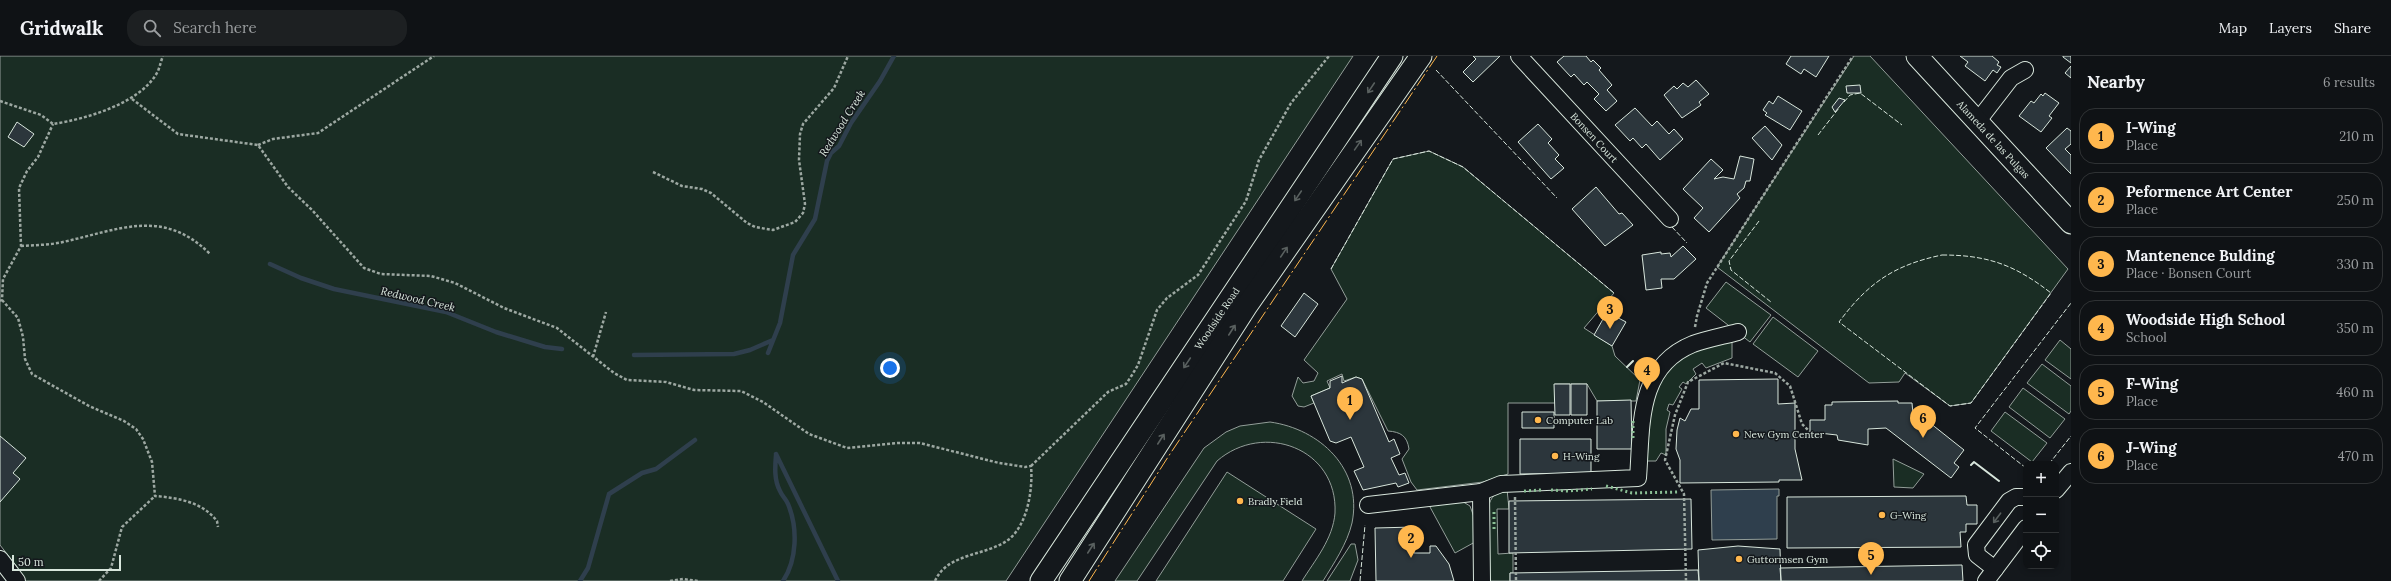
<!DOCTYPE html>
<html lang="en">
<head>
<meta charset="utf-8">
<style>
  :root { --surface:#0f1215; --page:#1d2022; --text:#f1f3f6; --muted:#9b9ea0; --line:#2f3234; --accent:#ffb74d }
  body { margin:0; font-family:Lora,serif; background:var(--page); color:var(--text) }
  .controls { position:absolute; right:12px; bottom:12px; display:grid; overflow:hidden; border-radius:8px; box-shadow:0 2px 6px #0003 }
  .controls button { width:36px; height:36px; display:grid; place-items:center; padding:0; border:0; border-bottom:1px solid var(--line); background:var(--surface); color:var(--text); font:20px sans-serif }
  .scale { position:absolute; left:12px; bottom:10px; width:109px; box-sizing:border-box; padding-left:4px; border:2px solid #d8e6dc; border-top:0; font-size:11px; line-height:14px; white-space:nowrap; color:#d8e6dc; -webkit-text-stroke:3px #14181c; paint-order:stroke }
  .you { position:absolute; left:890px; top:312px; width:14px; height:14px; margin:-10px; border:3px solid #fff; border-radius:50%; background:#1a73e8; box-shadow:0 0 0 6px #1a73e833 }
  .badge { display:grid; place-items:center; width:26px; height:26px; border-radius:50%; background:var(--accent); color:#111; font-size:13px; font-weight:700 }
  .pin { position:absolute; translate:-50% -33px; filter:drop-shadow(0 1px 2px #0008) }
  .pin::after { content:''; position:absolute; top:21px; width:14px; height:12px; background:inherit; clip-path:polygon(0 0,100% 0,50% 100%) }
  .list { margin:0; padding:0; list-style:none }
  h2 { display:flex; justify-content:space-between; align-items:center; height:52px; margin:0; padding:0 16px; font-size:17px }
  h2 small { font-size:13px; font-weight:400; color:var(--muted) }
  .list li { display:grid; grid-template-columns:26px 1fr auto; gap:12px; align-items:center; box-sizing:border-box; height:56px; margin:0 8px 8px; padding:0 8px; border:1px solid var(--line); border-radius:16px }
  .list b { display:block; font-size:15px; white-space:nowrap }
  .list p { margin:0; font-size:13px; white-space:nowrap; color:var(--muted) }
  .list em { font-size:13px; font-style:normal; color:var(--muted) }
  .icon { flex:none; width:22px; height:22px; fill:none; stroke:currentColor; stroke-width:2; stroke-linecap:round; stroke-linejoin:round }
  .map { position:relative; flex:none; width:2071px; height:525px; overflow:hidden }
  header { display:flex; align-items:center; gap:24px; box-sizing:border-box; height:56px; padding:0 20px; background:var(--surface); border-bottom:1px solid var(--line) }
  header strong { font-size:19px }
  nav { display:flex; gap:22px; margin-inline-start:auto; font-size:14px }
  .search { width:280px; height:36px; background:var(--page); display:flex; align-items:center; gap:10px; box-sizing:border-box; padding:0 14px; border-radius:16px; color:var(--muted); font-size:15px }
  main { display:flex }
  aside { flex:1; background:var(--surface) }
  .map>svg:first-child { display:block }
  .green { fill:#1a2d24; stroke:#939e99 }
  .water { fill:#2f3f4d; stroke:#939e99 }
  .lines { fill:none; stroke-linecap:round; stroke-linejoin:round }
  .stream { stroke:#2f3f4d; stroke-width:4.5 }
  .building { fill:#2c363c; stroke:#d8e6dc }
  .minor-casing { stroke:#d8e6dc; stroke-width:18 }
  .major-casing { stroke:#d8e6dc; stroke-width:23 }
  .path { stroke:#9da8a2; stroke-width:2.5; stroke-dasharray:3 2; stroke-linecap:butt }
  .minor { stroke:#14181c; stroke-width:16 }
  .major { stroke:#14181c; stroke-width:21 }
  .hedge { stroke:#8ac095; stroke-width:3; stroke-dasharray:2 3; stroke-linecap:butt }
  .fence { stroke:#d8e6dc; stroke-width:1; stroke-dasharray:5 2; stroke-linecap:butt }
  .wall { stroke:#d8e6dc; stroke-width:2 }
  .power { stroke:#ffb74d; stroke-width:1; stroke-dasharray:14 3 2 3; stroke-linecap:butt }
  .oneway { stroke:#59605f }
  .poi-dot { fill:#ffb74d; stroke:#14181c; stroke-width:1.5 }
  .labels { text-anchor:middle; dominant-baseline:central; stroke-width:3; stroke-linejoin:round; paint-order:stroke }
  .street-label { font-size:10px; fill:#d8e6dc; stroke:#14181c }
  .poi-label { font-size:10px; fill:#d8e6dc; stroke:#14181c; text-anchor:start }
  .water-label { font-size:11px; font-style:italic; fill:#d8e6dc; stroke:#14181c }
</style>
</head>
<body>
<header>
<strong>Gridwalk</strong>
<div class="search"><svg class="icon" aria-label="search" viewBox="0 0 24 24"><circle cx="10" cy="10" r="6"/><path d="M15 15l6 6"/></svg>Search here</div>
<nav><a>Map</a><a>Layers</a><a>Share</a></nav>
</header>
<main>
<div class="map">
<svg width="2071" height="525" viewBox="0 0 2071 525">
  <rect width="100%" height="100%" fill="#14181c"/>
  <path class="green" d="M0,0H1353L1006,525H7L18,512L0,489Z
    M1854,0H1870L2068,213L1971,347L1950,350L1905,317L1899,326L1869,327L1717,211Z
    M1429,95L1463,111L1614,237L1584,272L1612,290L1615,300L1640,324L1636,345H1597L1587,328H1555V347H1508V418L1483,426L1417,434L1411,426L1402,403L1409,393C1407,380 1401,376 1388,375L1362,323L1356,321L1344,325L1342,318L1327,325L1330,332L1311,340L1314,347L1304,351L1298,350L1292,340L1298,321L1303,327L1314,325L1318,317L1304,304L1347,243L1331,213L1393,103Z
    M1726,226L1771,259L1750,286L1706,252Z
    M1773,261L1818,295L1798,321L1753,288Z
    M2060,284L2071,293V323L2045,304Z
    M1732,285V302L1706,312L1702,307L1693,313L1696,318L1686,328L1683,326L1679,331L1682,333L1673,349L1669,348L1667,354L1670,356L1666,373V399L1661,397L1656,405H1647C1650,366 1648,323 1685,300C1698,292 1717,289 1732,285Z
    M2042,308L2071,330V355L2069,358L2027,327Z
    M2023,332L2065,363L2050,382L2009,351Z
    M2005,356L2047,387L2032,406L1991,375Z
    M1270,366C1320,373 1363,413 1352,467C1347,488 1334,507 1323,525H1302C1315,504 1333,483 1335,457C1338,392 1263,365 1217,405L1137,525H1115L1204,392L1226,376L1240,370Z
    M1893,403L1924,418L1913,432L1894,431Z
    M1227,416L1316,473L1283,525H1156Z
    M1507,433L1509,453H1497L1498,498L1513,497V517H1510V525H1489L1488,452C1491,440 1495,437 1507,433Z
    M1460,444L1470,450L1474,461L1475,486L1455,497L1430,451L1436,446Z
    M1351,488H1355L1358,504L1350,525H1327Z"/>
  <path class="water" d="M1779,433V440H1777V483L1712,484L1711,434Z"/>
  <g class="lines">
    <path class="stream" d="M270,208L301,222L334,233L446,256L496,276L545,291L562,293
      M768,297L780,267L793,199L815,163L827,105L831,97L839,90L851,67L880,25L894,0
      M634,299L734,298L750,294L773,284
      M776,398L838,525
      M776,399C775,411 774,424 780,435C782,440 786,443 788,448C798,472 797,504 783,525
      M580,525L588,512L609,438L642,417L656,413L695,384"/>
  </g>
  <path class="building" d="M1473,0H1500L1473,26L1463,16L1476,3Z
    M1564,0H1586L1591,6L1593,4L1601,12L1599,14L1612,29L1607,34L1617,45L1606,55L1594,43L1599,38L1587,26L1584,29L1574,18L1571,21L1557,6Z
    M1791,0H1829L1816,21L1804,13L1801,18L1786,8Z
    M1960,0H1992L1999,6L1997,9L2001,11L1997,17L1993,14L1985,25L1965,10L1968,6Z
    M2071,0V7L2063,1V0Z
    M2071,10V22L2065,17Z
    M1696,24L1709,38L1699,46L1701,49L1682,62L1664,39L1674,30L1677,33L1683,27L1688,31Z
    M1860,29L1861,37H1847L1846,30Z
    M2045,37L2059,47L2049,60L2052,62L2041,76L2019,60L2031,45L2034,47L2041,38L2043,40Z
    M1778,40L1802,55L1790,74L1765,59L1767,57L1763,54L1769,45L1773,48Z
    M1839,42L1845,44L1835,56L1832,51Z
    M1635,52L1652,70L1657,65L1669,78L1674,73L1683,83L1660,104L1646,88L1642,92L1633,82L1630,85L1615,69Z
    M17,66L34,78L24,91L8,81Z
    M1538,68L1552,83L1548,87L1559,99L1555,103L1564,112L1551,123L1518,86Z
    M1765,70L1782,89L1772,104L1752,82Z
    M2067,72L2071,75V88L2065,93L2071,99V118L2046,92Z
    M1740,100L1754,103L1750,125H1746L1744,132L1737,138L1740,142L1709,176L1694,162L1703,152L1683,133L1711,103L1723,114L1714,123L1723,121L1734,123Z
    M1596,131L1619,158L1622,157L1633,169L1605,190L1572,153Z
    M1683,190L1696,203L1674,223H1661L1662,232L1646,234L1642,199L1661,196V198L1670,197L1671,201Z
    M1304,237L1318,248L1295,281L1281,270Z
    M1607,256L1626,266L1612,290L1594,279Z
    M1342,320V327L1356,321L1362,323L1389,386L1394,383L1400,398L1391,402L1399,419L1405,417L1409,427L1398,431L1396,427L1363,434L1354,415L1364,411L1351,381L1336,387L1330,385L1311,340L1330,332V325Z
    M1778,323V348L1795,347V393L1802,424H1779V426L1680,427V404L1676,393L1677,374L1680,362L1685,365L1691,353H1699V324Z
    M1554,328H1570V359H1555Z
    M1571,328H1587V359H1571Z
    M1631,344L1632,393H1597V345Z
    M1898,345V347H1912L1913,358L1927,370L1930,367L1964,394L1954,407L1959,411L1951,422L1886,372L1868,373V389L1838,384L1837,379L1810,376V364H1825V349H1832V346Z
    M1522,356H1554V372H1522Z
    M0,380L26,402L13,417L20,423L0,446Z
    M1520,383H1591V417L1520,418Z
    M1966,440L1967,449H1977V468H1966V476H1960L1961,491L1787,492V441Z
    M1691,443L1692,493L1509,497V445Z
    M1414,471V497H1430V490H1436L1449,508L1454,525H1376L1375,472Z
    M1738,490L1780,493L1781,525H1699L1698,494Z
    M1962,509L1963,525H1781L1780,512Z
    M1698,514L1699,525H1510V517Z"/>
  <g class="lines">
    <defs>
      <g id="minor">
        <path id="s1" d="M1519,0L1670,163"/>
        <path d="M1977,66L2011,22L2025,14"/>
        <path d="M2056,434L2071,416"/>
        <path d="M1481,436L1482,525"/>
        <path d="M1368,449L1481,436L1501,428L1638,422C1642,371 1636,311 1693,288C1707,283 1723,280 1738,276"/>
        <path d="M0,503L17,525"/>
        <path d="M1995,513L1977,499L1976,489L2009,445L2016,441H2026"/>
        <path d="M1986,525L2026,472"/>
      </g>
      <g id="major">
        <path id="s2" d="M1917,0L2071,167"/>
        <path id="s3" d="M1041,525L1392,0"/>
        <path d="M1070,525L1246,251L1421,0"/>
      </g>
    </defs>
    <use href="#minor" class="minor-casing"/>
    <use href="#major" class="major-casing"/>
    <path class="path" d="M132,43L178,78L258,89L288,131L312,154L364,212L381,218L431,220L455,227L504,252L557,272L614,317L627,324L666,326L694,334L741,335L763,346L809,378L847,392L898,387H920L999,407L1025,411L1031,410C1033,432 1028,469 1008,484C986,500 947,497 935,525
      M0,45L41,59L53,68C86,63 142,47 158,15C160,10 161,5 163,0
      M258,89L273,83L318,77L434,0
      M653,116L682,130L702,133L711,137L747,167L755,171L773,174L795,166L803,157L805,148L799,104L800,78L803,68L834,32L848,0
      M21,190C35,189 50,189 63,186C118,174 163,151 210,198
      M2,244L18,262L23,281L25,303L32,318L89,350L124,365L136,373L143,383L152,406L155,440C179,442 202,446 217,465L218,471
      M0,245L2,244L3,223L21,190L19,132L27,115L38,101L53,68
      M1695,271L1697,260L1707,227L1853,0
      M593,301L606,256
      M1031,410L1108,336L1126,328L1132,319L1138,309L1157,254L1167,242L1198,219L1246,145L1259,104L1291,47L1329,0
      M1515,441L1516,525
      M99,525L111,512L122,471L155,440
      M670,525L683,523L698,525
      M1686,525L1684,438L1665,404L1675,359L1688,326L1724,307L1775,317L1790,330L1802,368L1810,376"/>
    <use href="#minor" class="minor"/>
    <use href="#major" class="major"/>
    <path class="hedge" d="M1633,382V364
      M1606,430L1632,437L1680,436
      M1551,434L1568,435L1592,433
      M1524,435L1541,434
      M1494,456V475"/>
    <path class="fence" d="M1436,14L1557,142
      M1844,46L1850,39L1860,37L1902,69
      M1818,79L1839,52
      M1759,165L1729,205L1731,214L1771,246
      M1672,171L1687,187
      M1942,199C1988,199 2015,209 2051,237L1971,347L1950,350L1839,266C1868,227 1894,209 1942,199Z
      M1331,213L1393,103L1429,95L1463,111L1614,237
      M2049,408L2071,380
      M2026,412L1975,372L2071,247
      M1360,525L1365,469"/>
    <path class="wall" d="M1627,311L1633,305
      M1971,409L1974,406L1999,425"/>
    <path class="power" d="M1089,525L1168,401L1437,0"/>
  </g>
  <defs><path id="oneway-shaft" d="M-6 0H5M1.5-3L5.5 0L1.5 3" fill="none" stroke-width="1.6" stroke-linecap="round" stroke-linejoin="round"/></defs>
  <g class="oneway">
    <use href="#oneway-shaft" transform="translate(1371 32) rotate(124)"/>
    <use href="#oneway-shaft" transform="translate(1358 89) rotate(-55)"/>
    <use href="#oneway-shaft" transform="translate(1298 140) rotate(124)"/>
    <use href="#oneway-shaft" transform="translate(1284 196) rotate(-56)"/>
    <use href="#oneway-shaft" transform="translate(1232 274) rotate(-57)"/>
    <use href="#oneway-shaft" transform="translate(1187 307) rotate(124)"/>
    <use href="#oneway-shaft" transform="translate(1161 383) rotate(-57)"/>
    <use href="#oneway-shaft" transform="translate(1997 462) rotate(127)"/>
    <use href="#oneway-shaft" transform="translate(1091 492) rotate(-57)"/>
  </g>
  <g class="poi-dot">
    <circle cx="1538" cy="364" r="4"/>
    <circle cx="1736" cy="378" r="4"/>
    <circle cx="1555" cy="400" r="4"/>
    <circle cx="1240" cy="445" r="4"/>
    <circle cx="1882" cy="459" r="4"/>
    <circle cx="1739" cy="503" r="4"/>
  </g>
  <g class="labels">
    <g class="street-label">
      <text stroke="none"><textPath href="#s1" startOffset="111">Bonsen Court</textPath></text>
      <text stroke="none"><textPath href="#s2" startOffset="113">Alameda de las Pulgas</textPath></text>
      <text stroke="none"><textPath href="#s3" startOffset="316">Woodside Road</textPath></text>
    </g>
    <g class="poi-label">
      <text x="1546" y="364">Computer Lab</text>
      <text x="1744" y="378">New Gym Center</text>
      <text x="1563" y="400">H-Wing</text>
      <text x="1248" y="445">Bradly Field</text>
      <text x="1890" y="459">G-Wing</text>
      <text x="1747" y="503">Guttormsen Gym</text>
    </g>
    <g class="water-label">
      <text transform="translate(842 67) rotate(-58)">Redwood Creek</text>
      <text transform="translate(418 243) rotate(13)">Redwood Creek</text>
    </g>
  </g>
</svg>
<div class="controls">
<button>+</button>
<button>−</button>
<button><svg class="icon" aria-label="locate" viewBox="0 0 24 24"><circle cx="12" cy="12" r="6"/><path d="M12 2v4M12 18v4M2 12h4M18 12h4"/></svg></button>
</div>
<div class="scale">50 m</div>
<div class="you"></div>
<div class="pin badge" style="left:1350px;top:364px">1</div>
<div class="pin badge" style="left:1411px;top:502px">2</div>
<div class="pin badge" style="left:1610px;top:273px">3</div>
<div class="pin badge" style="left:1647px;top:334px">4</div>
<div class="pin badge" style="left:1871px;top:519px">5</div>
<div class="pin badge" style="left:1923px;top:382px">6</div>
</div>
<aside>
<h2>Nearby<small>6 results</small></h2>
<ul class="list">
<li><span class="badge">1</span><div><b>I-Wing</b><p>Place</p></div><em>210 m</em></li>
<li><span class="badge">2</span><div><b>Peformence Art Center</b><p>Place</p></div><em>250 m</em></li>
<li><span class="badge">3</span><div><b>Mantenence Bulding</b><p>Place · Bonsen Court</p></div><em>330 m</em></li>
<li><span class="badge">4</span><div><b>Woodside High School</b><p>School</p></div><em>350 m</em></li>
<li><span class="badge">5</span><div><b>F-Wing</b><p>Place</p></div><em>460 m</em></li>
<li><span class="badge">6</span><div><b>J-Wing</b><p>Place</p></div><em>470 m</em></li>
</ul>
</aside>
</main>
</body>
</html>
